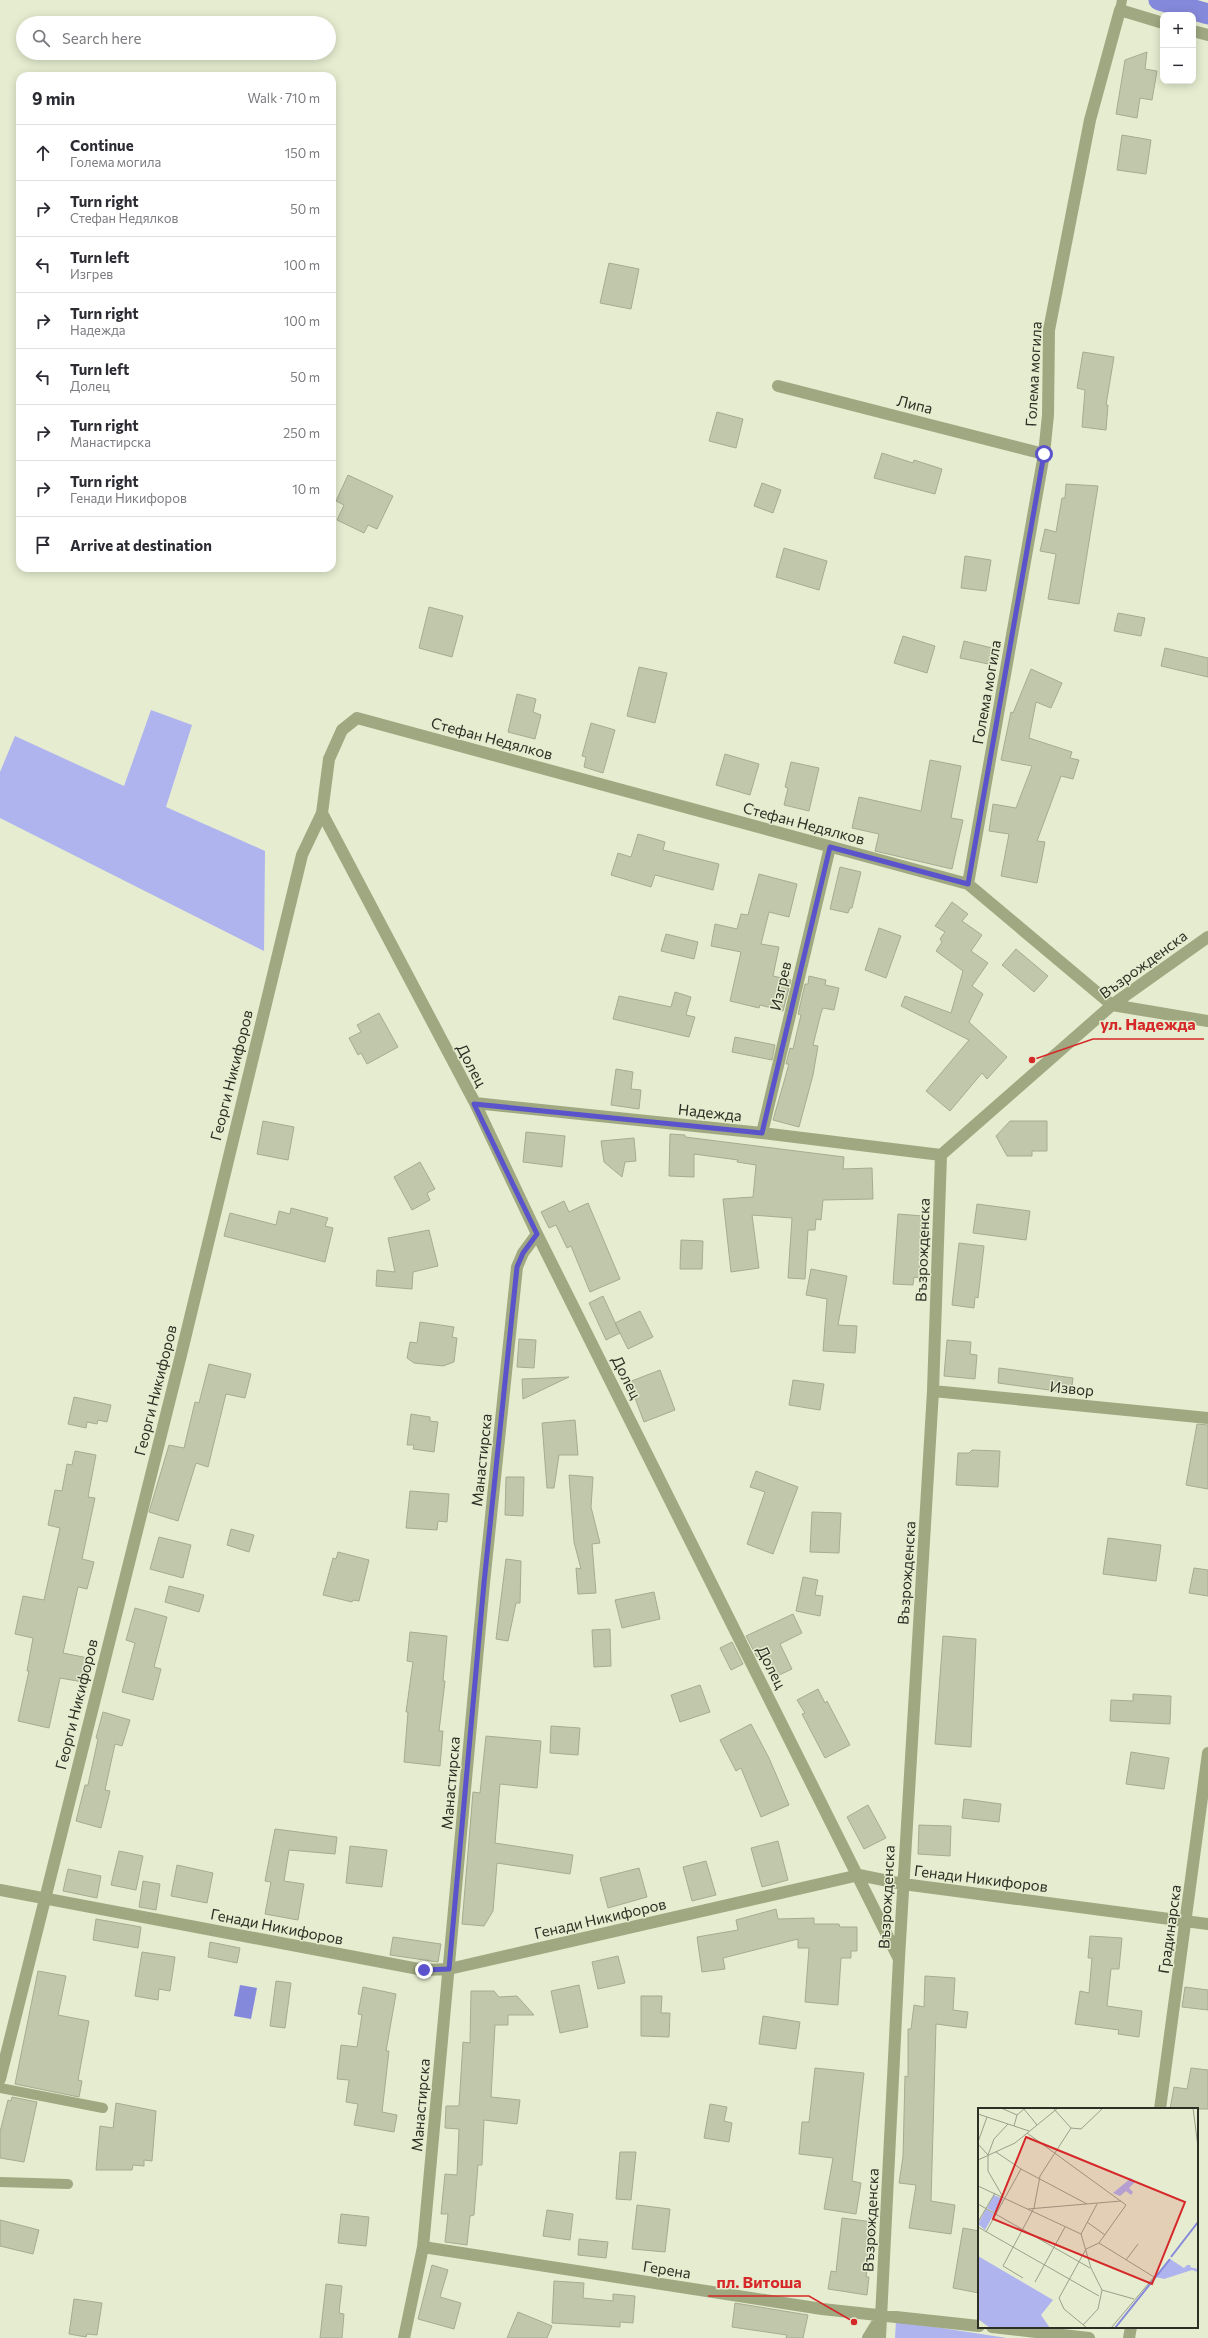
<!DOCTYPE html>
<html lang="en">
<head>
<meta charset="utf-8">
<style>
  :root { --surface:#fff; --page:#f2f2f3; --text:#2b2b33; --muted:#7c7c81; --line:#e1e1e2 }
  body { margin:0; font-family:Commissioner,sans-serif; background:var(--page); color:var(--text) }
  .controls { position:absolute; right:12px; top:12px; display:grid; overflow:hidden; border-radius:8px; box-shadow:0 2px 10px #0003 }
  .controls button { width:36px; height:36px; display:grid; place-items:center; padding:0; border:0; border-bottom:1px solid var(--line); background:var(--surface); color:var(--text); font:20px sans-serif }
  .stop { position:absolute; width:12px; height:12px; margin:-9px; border:3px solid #5a53cb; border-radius:50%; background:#fff }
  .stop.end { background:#5a53cb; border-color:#fff; box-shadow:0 1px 4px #0008 }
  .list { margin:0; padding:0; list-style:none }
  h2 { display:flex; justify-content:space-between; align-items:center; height:52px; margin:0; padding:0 16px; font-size:17px }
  h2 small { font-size:13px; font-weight:400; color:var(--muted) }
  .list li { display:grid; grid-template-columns:26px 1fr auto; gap:12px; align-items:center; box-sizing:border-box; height:56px; padding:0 16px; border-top:1px solid var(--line) }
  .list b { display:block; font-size:15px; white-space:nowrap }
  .list p { margin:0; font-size:13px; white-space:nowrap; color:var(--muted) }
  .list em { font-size:13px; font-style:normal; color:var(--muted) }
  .icon { flex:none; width:22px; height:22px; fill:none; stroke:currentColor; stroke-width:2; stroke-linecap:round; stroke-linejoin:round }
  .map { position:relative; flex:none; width:1208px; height:2338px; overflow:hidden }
  .search { position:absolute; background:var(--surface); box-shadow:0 2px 10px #0003; left:16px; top:16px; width:320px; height:44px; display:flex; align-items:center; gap:10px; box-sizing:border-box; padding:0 14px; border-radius:22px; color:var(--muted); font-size:15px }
  .panel { position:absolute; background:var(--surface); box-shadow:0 2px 10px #0003; left:16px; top:72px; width:320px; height:500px; border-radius:12px }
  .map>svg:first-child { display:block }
  .green { fill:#afb4ee }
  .water { fill:#8589db }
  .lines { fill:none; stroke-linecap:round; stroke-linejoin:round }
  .canal { stroke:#8589db; stroke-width:21 }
  .building { fill:#c1c7ab; stroke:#a5ac90 }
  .lane { stroke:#9fa881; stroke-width:10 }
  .street { stroke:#9fa881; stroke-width:12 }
  .route { stroke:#5a53cb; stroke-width:5 }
  .labels { text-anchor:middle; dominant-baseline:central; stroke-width:3; stroke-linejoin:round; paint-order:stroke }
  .street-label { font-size:15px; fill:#2c2f24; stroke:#e5eccf }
  .inset-river { fill:none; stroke:#8589db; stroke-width:2 }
  .inset-road { fill:none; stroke:#9ba08b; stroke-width:1 }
  .view { fill:#d62828; fill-opacity:0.15; stroke:#d62828; stroke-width:2 }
  .inset-edge { fill:none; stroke:#2c2f24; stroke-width:2 }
  .leader { fill:none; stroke:#d62828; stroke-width:1.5 }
  .callout-dot { fill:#d62828; stroke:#e5eccf; stroke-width:1.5 }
  .callout-label { font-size:16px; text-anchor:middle; font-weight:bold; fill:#d62828; stroke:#e5eccf; stroke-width:3; stroke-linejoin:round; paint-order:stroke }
</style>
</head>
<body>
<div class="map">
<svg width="1208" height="2338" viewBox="0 0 1208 2338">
  <rect width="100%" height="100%" fill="#e5eccf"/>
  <path class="green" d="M151,710L192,725L166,807L265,851L264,951L0,818V772L15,736L124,786Z
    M896,2321L1007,2338H895Z"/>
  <path class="water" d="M240,1985L257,1988L251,2019L234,2016Z"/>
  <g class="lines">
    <path class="canal" d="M1159,0L1208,14"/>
  </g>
  <path class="building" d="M1147,52L1145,69L1157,71L1152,100L1140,98L1137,118L1116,114L1125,60Z
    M1122,135L1151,140L1146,174L1117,170Z
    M609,263L639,269L631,309L600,303Z
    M1083,352L1114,357L1106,405H1108L1106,430L1082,427L1085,390L1077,388Z
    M717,412L743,419L736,448L709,441Z
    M882,453L913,463L914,460L942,469L935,494L874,478Z
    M348,475L393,496L377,529L368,525L364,533L337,520L344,505L336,501Z
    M762,483L781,490L773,513L754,506Z
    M1066,484L1098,486L1079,604L1048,599L1056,554L1040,551L1045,529L1056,532L1062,498H1065Z
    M784,548L827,561L819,590L776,577Z
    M965,556L991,560L986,591L961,588Z
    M429,607L463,616L452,657L419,648Z
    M1118,613L1145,618L1141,636L1114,631Z
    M903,636L935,646L927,673L894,663Z
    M964,641L996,649L993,665L960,658Z
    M1165,648L1208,658V677L1161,666Z
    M639,667L667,673L655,723L627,716Z
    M1031,669L1062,683L1051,708L1036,702L1029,738L1072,752L1070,758L1079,760L1073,779L1061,776L1037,841L1045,842L1037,883L1001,876L1009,834L989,831L993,804L1016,808L1032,766L1001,760L1011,712L1013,713Z
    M517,694L536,699L533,712L541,715L535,739L508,732Z
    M591,723L615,730L603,773L584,767L586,757L582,756Z
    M725,754L759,764L750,795L716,785Z
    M930,760L961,766L951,818L963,820L952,869L875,851L879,834L852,828L859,797L921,811Z
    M791,762L819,768L809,811L784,805L788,788L785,787Z
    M638,834L665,842L663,850L719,864L713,890L655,875L651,887L611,875L618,853L631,857Z
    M840,867L861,872L852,908H850L848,913L830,909Z
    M759,874L797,884L789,917L769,912L761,944L779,947L773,976L791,980L783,1011L760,1005L759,1008L730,1001L741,952L711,946L715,924L737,929L741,914L748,915Z
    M952,902L968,914L962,921L982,935L971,951L988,963L972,986L983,994L969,1022L1007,1057L987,1079L982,1073L950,1111L926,1091L969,1040L901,1006L905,996L951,1013L963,971L936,951L942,942L940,939L945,932L935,926Z
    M879,928L901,936L886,978L865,970Z
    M666,934L698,942L694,959L661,951Z
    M1016,949L1048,976L1034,992L1002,965Z
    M809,976L826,980L825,985L839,988L834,1010L823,1008L821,1013L813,1045L818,1046L813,1075L799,1127L773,1120L789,1064H786L790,1048L793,1049L801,1015L798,1014L805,984H808Z
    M675,992L691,997L686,1015L695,1017L689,1037L613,1019L619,996L671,1007Z
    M379,1013L398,1047L367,1064L361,1053L358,1055L349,1038L361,1032L357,1025Z
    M735,1037L775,1045L772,1060L732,1052Z
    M616,1069L633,1072L631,1089L641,1090L639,1109L611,1105Z
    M263,1121L294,1127L288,1160L257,1154Z
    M1010,1121H1047V1151H1032V1156H1007L996,1136Z
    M526,1132L565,1136L562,1167L523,1162Z
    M670,1134L685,1135V1137L844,1157L843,1169L872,1168L873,1199L823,1200L821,1220L816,1219L815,1230H808L805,1279L788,1278L792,1218L752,1215L759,1268L731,1272L723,1199L753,1197L756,1165L737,1162L738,1160L694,1154V1177L669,1176Z
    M634,1138L636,1161L625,1162L622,1177L604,1162L601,1141Z
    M420,1162L435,1189L427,1193L430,1200L412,1210L394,1177Z
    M564,1201L569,1212L588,1203L620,1279L590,1292L571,1246L567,1248L556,1225L549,1228L541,1212Z
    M977,1204L1030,1211L1026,1240L973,1233Z
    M291,1208L328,1218L325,1226L333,1228L325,1262L224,1236L230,1213L276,1225L279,1211L290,1214Z
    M898,1214L923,1216L919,1278L914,1277L913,1285L893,1284Z
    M429,1230L438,1266L413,1272L412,1289L376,1286L377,1270L395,1272L388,1238Z
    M681,1240L703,1241L702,1269H680Z
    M959,1243L984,1246L978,1298L975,1297L974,1308L952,1305Z
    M811,1269L847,1276L838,1325L857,1326L855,1353L823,1351L827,1299L806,1295Z
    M603,1296L620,1333L606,1340L589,1303Z
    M640,1311L653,1337L628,1349L615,1323Z
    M420,1322L454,1327L452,1337L457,1338L454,1362L443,1366L414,1363L407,1358L410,1342L417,1343Z
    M519,1339L536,1340L534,1368L517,1367Z
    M947,1340L971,1342L970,1354L977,1355L975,1379L944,1376Z
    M209,1364L251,1374L245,1398L226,1394L208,1467L196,1463L178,1521L149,1512L169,1445L184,1448L195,1402L199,1403Z
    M999,1368L1073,1378L1071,1393L998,1383Z
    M660,1370L675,1410L644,1422L629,1382Z
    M569,1377L523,1399L522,1379Z
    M793,1380L824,1384L820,1410L789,1405Z
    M74,1397L111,1405L107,1422L98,1420L97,1424L87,1422L86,1428L68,1424Z
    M411,1414L430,1417V1421L438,1422L434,1452L413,1449L414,1445H407Z
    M575,1420L578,1455H559L554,1488H547L542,1423Z
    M1197,1424L1208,1425V1489L1186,1485Z
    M972,1450L1000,1451L998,1487L956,1485L958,1453H969Z
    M75,1451L96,1455L88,1497L95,1498L82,1559L94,1562L87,1589L78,1587L63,1653L88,1658L83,1682L60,1678L49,1728L18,1721L29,1671H27L33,1638L15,1634L23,1596L44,1600L60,1528L48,1525L55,1490L62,1491L67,1464L72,1465Z
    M756,1471L798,1487L773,1554L747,1544L765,1492L750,1487Z
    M569,1475L593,1477L591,1507L600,1543L592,1544L596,1593L578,1594L576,1568L581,1569L574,1542Z
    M506,1477H524L523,1516L505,1515Z
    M410,1491L449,1494L447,1522L438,1521L437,1530L406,1528Z
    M812,1512L841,1513L839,1553L810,1552Z
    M231,1529L254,1535L249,1552L227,1545Z
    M159,1537L191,1545L183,1578L150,1569Z
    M1108,1538L1161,1545L1156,1581L1103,1574Z
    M338,1552L369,1560L359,1601L353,1600L352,1602L323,1595L333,1558L336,1559Z
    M506,1559L521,1561L520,1603H516L508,1641L496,1639Z
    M1194,1568L1208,1570V1596L1189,1593Z
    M803,1577L818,1580L815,1595L823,1596L820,1616L796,1611Z
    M169,1586L204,1595L199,1612L165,1602Z
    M654,1592L660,1619L622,1628L615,1600Z
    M135,1608L167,1617L154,1667L161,1669L153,1700L122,1692L135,1643L126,1640Z
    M793,1614L802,1633L780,1644L792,1669L777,1676L766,1652L757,1657L746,1636Z
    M610,1629L611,1666L594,1667L592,1630Z
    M410,1632L447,1636L443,1681H445L439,1731H443L440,1766L404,1762L408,1712H406L413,1662L407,1661Z
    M943,1636L976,1639L971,1747L935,1744Z
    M732,1642L743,1664L731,1670L720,1648Z
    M700,1685L710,1712L680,1722L671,1695Z
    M818,1689L825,1703L827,1701L850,1745L825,1758L802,1714L805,1713L797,1700Z
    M1133,1694L1171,1696L1170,1724L1110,1721L1111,1700L1133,1701Z
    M103,1712L130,1720L122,1746L115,1744L105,1790L110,1791L101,1828L76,1821L85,1785H88L98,1739L96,1738Z
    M751,1724L769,1758L789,1805L761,1817L741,1768L736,1771L720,1740Z
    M551,1726L580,1728L578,1755L550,1753Z
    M486,1736L541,1741L537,1788L500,1784L495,1843L573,1855L570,1874L497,1863L493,1911L484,1926L462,1924L473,1792L480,1793Z
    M1131,1752L1169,1758L1164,1789L1126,1784Z
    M964,1799L1001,1804L999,1822L962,1818Z
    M868,1805L886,1838L864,1849L847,1817Z
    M919,1825L951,1826L950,1856L918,1854Z
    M275,1829L337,1837L335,1854L289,1850L284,1881L304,1884L298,1920L265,1914L271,1882L265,1881Z
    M778,1841L788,1880L762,1887L751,1848Z
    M350,1846L387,1850L382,1887L346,1883Z
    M119,1851L143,1856L136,1890L111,1885Z
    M706,1861L716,1895L692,1901L683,1867Z
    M177,1865L213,1873L207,1903L171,1896Z
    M639,1868L647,1897L608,1908L600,1878Z
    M68,1869L101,1876L97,1898L63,1891Z
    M143,1881L160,1884L156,1910L139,1907Z
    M776,1909L778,1919L814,1918V1924H839L840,1927H857V1951H851V1958H841L838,2005L805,2002L809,1948H798V1939L723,1958L725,1969L702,1972L697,1937L738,1930L736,1920Z
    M96,1919L141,1927L138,1948L93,1940Z
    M1090,1936L1122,1938L1119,1969H1111L1107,2006L1142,2011L1139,2037L1118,2034L1119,2030L1075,2024L1080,1991L1089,1993L1092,1958H1088Z
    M393,1937L441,1944L438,1962L390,1955Z
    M210,1942L240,1948L237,1963L208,1957Z
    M142,1952L175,1957L170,1991L159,1989L158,2000L135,1996Z
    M618,1956L625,1983L598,1989L592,1962Z
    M38,1971L66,1976L58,2015L89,2021L78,2080L82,2081L79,2097L15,2084Z
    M925,1976L955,1978L953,2010L968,2012L966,2028L936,2024L931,2201L955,2205L951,2234L909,2228L916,2185L899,2183L903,2157L905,2076L908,2077V2029H911L914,2005L924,2007Z
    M276,1981L291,1983L285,2028L270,2026Z
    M579,1985L588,2027L560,2033L551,1991Z
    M363,1987L396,1994L386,2051H389L382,2112L397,2115L394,2132L354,2125L358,2104L346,2102L349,2080L337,2079L341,2045L357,2047L362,2015L358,2014Z
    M1185,1987L1208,1990V2010L1182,2007Z
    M471,1991H494L499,1997L517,1996L534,2015H508V2025H495L491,2097L520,2100L517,2124L484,2120L482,2165H478L474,2215L470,2216L467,2245L445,2242L448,2214H441L445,2174L457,2175L459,2129L445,2128L446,2106H459L463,2042L470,2043Z
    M641,1996H662L661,2013H670L669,2037L641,2036Z
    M763,2016L800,2022L796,2049L759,2044Z
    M815,2068L864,2073L852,2181L861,2183L856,2214L824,2209L833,2158L799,2154L802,2122H809Z
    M1191,2068L1208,2070V2109H1170L1174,2087L1187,2089Z
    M12,2097L37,2102L24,2162L0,2158V2132L8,2100L11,2101Z
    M116,2103L156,2111L152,2161L144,2160V2166L133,2165L132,2170H96L100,2126L113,2128Z
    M710,2104L727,2107L724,2121L732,2123L729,2142L704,2138Z
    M620,2152H636L631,2200L616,2199Z
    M637,2205L670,2209L665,2252L632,2249Z
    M547,2210L573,2214L570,2240L543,2236Z
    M341,2214L369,2217L366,2246L338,2243Z
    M842,2218L873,2222L866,2277H869L867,2295L828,2289L831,2271L836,2272Z
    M0,2220L39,2230L33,2254L0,2246Z
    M963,2228L979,2231V2293L953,2288Z
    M579,2239L608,2242L606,2258L578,2255Z
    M432,2265L448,2270L440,2297L461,2303L454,2329L418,2319Z
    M554,2281L584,2283L583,2298L613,2301V2294L635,2296L633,2323L620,2322V2327L552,2323Z
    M326,2284L342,2286L339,2313L344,2314L342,2338H320Z
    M74,2299L102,2303L97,2335L87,2334L86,2337L69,2334Z
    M735,2303L808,2315L803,2338H786L787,2335L732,2327Z
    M518,2312L552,2326L547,2338H507Z"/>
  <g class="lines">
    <path class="lane" d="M1120,10L1122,0
      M0,2088L103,2108
      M0,2182L68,2184"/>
    <path class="street" d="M1193,31L1208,35
      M778,386L1044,454
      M322,813L475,1103L537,1234L898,1957
      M968,884L1044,454L1048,415L1049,330L1090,120L1120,10L1163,23
      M475,1103L762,1133L941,1155
      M762,1133L830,847
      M933,1391L1208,1418
      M0,1890L424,1970L449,1969L859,1875L903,1884L1208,1924
      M0,2079L181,1355L302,855L322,813L329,759L342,730L357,718L968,884L1112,1005L1208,1021
      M1160,2109L1208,1753
      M423,2247L822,2309L979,2326
      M992,2327L1089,2338
      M404,2338L423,2247L484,1583L517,1267L523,1253L537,1234
      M868,2338L881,2317
      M880,2338L899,1958L933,1391L941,1155L1112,1005L1208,937
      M1129,2338L1131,2327"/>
  </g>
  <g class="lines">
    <path class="route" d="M424,1970L449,1969L484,1583L517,1267L523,1253L537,1234L474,1104L762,1133L830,847L968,884L1044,454"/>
  </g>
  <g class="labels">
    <g class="street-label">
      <text transform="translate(1033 374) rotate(-87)">Голема могила</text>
      <text transform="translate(915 404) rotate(14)">Липа</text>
      <text transform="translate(986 692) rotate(-80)">Голема могила</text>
      <text transform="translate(492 738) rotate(15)">Стефан Недялков</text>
      <text transform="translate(804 823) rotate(15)">Стефан Недялков</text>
      <text transform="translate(1143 964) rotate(-36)">Възрожденска</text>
      <text transform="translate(780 986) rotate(-77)">Изгрев</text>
      <text transform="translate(472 1065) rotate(62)">Долец</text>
      <text transform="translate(231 1075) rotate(-76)">Георги Никифоров</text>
      <text transform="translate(710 1112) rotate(6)">Надежда</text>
      <text transform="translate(922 1250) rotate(-88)">Възрожденска</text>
      <text transform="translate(627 1377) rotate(63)">Долец</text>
      <text transform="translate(1072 1388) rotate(6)">Извор</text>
      <text transform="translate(155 1390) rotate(-76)">Георги Никифоров</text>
      <text transform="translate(481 1460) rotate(-84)">Манастирска</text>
      <text transform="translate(906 1573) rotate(-86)">Възрожденска</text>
      <text transform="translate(772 1667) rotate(63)">Долец</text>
      <text transform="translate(76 1704) rotate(-76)">Георги Никифоров</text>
      <text transform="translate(450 1783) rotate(-85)">Манастирска</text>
      <text transform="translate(981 1878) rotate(7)">Генади Никифоров</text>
      <text transform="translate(886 1897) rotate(-87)">Възрожденска</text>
      <text transform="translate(600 1918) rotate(-13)">Генади Никифоров</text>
      <text transform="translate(277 1926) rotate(11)">Генади Никифоров</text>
      <text transform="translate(1169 1929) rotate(-82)">Градинарска</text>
      <text transform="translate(420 2105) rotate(-85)">Манастирска</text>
      <text transform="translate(870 2220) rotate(-87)">Възрожденска</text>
      <text transform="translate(667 2269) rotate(9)">Герена</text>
    </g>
  </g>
  <g transform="translate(978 2108)">
    <rect width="220" height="220" fill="#e5eccf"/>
    <path d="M153,70L157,74L151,80L155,84L153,87L148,83L142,88L135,85ZM16,87L25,91L17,105L9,100ZM8,101L16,106L7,122L0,116ZM0,148L75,192L63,207L72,220H12L0,211ZM192,151L206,160L209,157H213L212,159L220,161V164L214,162L186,171L178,169Z" fill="#afb4ee"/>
    <path class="inset-river" d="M193,149L220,114M137,220L192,151"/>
    <path class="inset-road" d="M23,0L39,7M75,0L93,20M215,0L220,39M46,1L59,17M0,6L51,23M36,18L39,7L47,0M93,20L103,21L125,0M49,25L148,97L121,135L108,141L81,190L86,201L109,220M0,34L9,9M0,36L10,47M18,44L43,61L109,96M0,52L37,35L80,0M0,78L103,126L113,160L124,182L120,201L105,217M25,89L10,63V47L16,31L30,16M0,96L112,160M50,101L143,93M0,114L17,85M109,114L127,127M0,119L121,188M8,124L43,61M103,126L119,96M121,135L176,169L133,220M148,152L160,136M45,170L25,158L56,100L62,68L93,20M57,174L87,119M124,182L156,191"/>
    <path class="view" d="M48,29L207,94L174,176L15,111Z"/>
    <rect width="220" height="220" class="inset-edge"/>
  </g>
  <path class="leader" d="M1032 1060L1093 1039H1204M854 2322L809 2296H708"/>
  <g class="callout-dot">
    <circle cx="1032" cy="1060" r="4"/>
    <circle cx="854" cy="2322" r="4"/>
  </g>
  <g class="callout-label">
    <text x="1148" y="1030">ул. Надежда</text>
    <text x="759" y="2288">пл. Витоша</text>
  </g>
</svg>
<div class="controls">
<button>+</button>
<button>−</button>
</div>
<div class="stop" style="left:1044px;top:454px"></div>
<div class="stop end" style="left:424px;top:1970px"></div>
<div class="search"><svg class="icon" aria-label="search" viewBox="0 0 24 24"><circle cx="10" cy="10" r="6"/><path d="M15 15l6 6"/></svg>Search here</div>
<section class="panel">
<h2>9 min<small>Walk · 710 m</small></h2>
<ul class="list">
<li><svg class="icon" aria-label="ahead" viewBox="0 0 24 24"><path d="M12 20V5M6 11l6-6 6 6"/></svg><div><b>Continue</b><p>Голема могила</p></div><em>150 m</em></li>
<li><svg class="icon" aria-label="right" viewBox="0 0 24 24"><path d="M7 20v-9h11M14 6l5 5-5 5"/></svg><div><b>Turn right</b><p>Стефан Недялков</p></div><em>50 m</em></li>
<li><svg class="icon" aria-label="left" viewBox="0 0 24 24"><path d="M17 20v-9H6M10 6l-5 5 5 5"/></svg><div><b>Turn left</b><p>Изгрев</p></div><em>100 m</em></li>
<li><svg class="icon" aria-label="right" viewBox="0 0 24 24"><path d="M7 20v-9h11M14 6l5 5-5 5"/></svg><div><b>Turn right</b><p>Надежда</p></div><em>100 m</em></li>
<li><svg class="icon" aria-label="left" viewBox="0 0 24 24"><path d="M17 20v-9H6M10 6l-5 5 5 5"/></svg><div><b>Turn left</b><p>Долец</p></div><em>50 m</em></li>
<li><svg class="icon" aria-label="right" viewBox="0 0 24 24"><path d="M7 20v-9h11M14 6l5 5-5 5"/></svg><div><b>Turn right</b><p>Манастирска</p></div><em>250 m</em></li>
<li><svg class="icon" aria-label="right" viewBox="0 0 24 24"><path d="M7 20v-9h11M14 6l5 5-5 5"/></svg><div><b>Turn right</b><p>Генади Никифоров</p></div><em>10 m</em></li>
<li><svg class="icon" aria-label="arrive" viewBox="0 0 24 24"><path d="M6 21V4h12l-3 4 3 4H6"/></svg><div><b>Arrive at destination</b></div></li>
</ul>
</section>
</div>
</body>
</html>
